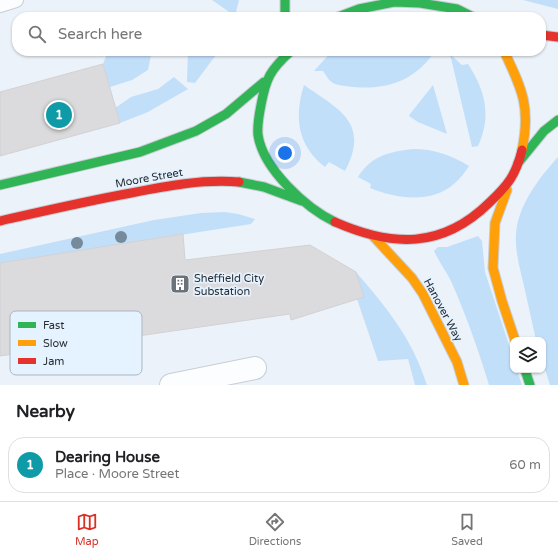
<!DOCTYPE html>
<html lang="en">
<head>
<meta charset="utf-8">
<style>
  :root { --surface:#fff; --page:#f2f2f2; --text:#202124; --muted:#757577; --line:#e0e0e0; --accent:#d93025 }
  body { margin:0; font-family:"Varela Round",sans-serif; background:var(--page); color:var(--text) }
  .controls { position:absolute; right:12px; bottom:12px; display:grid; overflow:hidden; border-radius:8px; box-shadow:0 1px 3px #0004 }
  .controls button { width:36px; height:36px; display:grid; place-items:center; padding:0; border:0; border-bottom:1px solid var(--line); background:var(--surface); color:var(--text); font:20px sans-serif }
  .you { position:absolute; left:285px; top:153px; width:14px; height:14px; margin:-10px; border:3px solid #fff; border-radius:50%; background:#1a73e8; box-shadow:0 0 0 6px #1a73e833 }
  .badge { display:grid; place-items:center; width:26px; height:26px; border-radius:50%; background:var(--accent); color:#fff; font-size:13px; font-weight:700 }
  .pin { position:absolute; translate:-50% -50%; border:2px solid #fff; box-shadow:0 1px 4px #0006 }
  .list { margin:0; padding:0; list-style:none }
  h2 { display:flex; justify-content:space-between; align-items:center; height:52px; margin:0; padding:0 16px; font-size:17px }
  h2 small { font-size:13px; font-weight:400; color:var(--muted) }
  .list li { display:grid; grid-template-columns:26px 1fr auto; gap:12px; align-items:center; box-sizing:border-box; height:56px; margin:0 8px 8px; padding:0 8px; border:1px solid var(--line); border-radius:16px }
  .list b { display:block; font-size:15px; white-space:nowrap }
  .list p { margin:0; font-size:13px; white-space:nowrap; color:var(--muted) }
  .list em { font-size:13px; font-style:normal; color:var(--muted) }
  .icon { flex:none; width:22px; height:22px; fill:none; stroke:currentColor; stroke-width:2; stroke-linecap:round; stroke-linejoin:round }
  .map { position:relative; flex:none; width:558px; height:385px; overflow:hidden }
  .search { position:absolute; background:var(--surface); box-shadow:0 1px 3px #0004; left:12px; right:12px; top:12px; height:44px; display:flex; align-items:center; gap:10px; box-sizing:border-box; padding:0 14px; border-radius:16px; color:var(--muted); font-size:15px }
  .sheet { height:116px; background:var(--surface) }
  nav { display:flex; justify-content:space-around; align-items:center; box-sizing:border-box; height:56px; border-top:1px solid var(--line); background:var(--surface); font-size:11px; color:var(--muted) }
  nav a { display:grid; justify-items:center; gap:2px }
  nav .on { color:var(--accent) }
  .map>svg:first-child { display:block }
  .green { fill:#c2dffa }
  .building { fill:#dbdadc; stroke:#d2d2d4 }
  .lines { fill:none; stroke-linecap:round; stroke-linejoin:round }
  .lane-casing { stroke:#c8ced3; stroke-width:16 }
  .street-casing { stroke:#c8ced3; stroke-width:24 }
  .fast-casing { stroke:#c8ced3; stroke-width:11 }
  .slow-casing { stroke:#c8ced3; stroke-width:11 }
  .jam-casing { stroke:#c8ced3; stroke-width:11 }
  .lane { stroke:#fcfdfe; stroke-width:14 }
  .street { stroke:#fcfdfe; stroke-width:22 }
  .fast { stroke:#30b455; stroke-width:9 }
  .slow { stroke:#ff9f0a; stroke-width:9 }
  .jam { stroke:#e5322d; stroke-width:9 }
  .tree { fill:#758a9a }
  .labels { text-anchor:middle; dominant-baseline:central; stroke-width:3.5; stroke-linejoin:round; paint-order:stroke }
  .street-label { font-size:11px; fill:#282d31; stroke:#e5f2ff }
  .poi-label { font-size:11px; fill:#282d31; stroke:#e5f2ff; text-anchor:start }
  .key { fill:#e5f2ff; stroke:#acb7c1; stroke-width:1 }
  .key-label { font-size:11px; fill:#282d31 }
</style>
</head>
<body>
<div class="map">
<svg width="558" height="385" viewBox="0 0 558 385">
  <rect width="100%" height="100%" fill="#ebf2f9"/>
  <path class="green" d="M212,0H239L235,16Z
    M523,0H558V9Z
    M108,51H150L151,55L148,70L132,80L110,87L103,64Z
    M188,51H219L195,83L187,82Z
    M332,51H435C416,80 388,90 354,87C347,86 339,86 333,83C329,81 326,75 323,71H314Z
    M450,54L462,65L468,64C485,90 492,116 478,146L472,147Z
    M174,77L188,89L148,112L120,123L115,108L131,97L158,89Z
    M304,85C340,110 370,123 345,171L329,162L325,167C297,145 294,116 304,85Z
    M433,85L447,134L418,122L409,116L410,114Z
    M413,149C434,149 451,155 469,166C465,172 461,178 455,183C432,204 397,199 370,188L371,184L358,177C372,155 389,152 413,149Z
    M558,157V385H550L543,363V340H536C532,322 528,304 524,286C520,269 515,252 516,234C518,205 539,178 558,157Z
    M225,212L238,214L255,219L251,224L0,263V254L154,220L201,213Z
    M478,236L482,241L485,272L513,357V370H517L522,385H489C478,349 466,315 451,281C446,271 439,262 434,251L438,247H447Z
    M356,272C387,308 412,338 427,385H415L408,359L378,361L357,299L364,297Z"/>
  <path class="building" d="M103,64L120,123L0,156V92Z
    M183,234L185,260L310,245L356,272L364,297L291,320L290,314L0,356V263Z"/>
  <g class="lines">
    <defs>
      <path id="lane" d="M0,5L16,0"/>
      <path id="street" d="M171,385L255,368"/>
      <path id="fast" d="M285,0V17
        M338,17L359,9L394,2L420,3L457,9L473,17
        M291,51C270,70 266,78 261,105C259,115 257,125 258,135C263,169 306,208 335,222
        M518,163L544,131L558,120
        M239,182L264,187L302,201
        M0,185L140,152L196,131L226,114L264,82
        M525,370L530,385"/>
      <path id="slow" d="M504,51C522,89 531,107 522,150
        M507,190L495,223L493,268L502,301L515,340
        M373,236L412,278L423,294L457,362L464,385"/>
      <path id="jam" d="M541,35L558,37
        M0,221C44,211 87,201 131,193C166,186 203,179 239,182
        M335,222C392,247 442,249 489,203C508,185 516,175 522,150"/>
    </defs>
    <use href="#lane" class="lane-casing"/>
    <use href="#street" class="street-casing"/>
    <use href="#fast" class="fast-casing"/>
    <use href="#slow" class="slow-casing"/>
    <use href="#jam" class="jam-casing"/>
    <use href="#lane" class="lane"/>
    <use href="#street" class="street"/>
    <use href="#fast" class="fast"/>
    <use href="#slow" class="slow"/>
    <use href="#jam" class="jam"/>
  </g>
  <g class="tree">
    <circle cx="121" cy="237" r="6"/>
    <circle cx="77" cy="243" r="6"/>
  </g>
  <defs>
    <symbol id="building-square" viewBox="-11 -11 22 22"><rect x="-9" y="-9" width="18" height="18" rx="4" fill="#6c7277" stroke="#e5f2ff"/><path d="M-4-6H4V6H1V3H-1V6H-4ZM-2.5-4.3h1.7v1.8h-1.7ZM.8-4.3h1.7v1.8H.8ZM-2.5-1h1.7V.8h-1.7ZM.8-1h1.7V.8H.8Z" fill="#fff"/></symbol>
  </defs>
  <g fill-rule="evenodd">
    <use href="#building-square" x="169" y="273" width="22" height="22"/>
  </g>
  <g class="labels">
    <g class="street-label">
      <text transform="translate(149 178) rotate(-10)">Moore Street</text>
      <text transform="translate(443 310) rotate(62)">Hanover Way</text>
    </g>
    <g class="poi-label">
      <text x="194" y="278">Sheffield City<tspan x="194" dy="13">Substation</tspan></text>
    </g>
  </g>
  <rect x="10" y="311" width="132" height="64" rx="6" class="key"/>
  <rect x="18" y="322" width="18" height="6" fill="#30b455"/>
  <rect x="18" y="340" width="18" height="6" fill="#ff9f0a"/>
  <rect x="18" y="358" width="18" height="6" fill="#e5322d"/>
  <g class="key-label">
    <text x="43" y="329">Fast</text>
    <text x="43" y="347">Slow</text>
    <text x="43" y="365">Jam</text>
  </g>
</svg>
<div class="controls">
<button><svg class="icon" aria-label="layers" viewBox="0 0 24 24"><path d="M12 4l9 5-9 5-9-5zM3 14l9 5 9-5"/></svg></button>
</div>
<div class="you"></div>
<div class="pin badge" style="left:59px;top:115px;background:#0f9aa8">1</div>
<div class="search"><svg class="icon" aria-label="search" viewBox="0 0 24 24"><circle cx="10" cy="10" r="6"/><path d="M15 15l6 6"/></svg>Search here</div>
</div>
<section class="sheet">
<h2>Nearby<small></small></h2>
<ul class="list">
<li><span class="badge" style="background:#0f9aa8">1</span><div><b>Dearing House</b><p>Place · Moore Street</p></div><em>60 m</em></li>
</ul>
</section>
<nav>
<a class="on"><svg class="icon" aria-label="map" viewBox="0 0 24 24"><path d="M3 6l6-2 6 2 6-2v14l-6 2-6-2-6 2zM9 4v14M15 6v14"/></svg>Map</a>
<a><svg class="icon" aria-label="directions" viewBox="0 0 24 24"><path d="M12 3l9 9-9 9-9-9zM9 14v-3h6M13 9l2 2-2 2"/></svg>Directions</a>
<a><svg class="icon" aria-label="saved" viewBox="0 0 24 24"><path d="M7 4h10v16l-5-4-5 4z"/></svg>Saved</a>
</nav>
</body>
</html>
